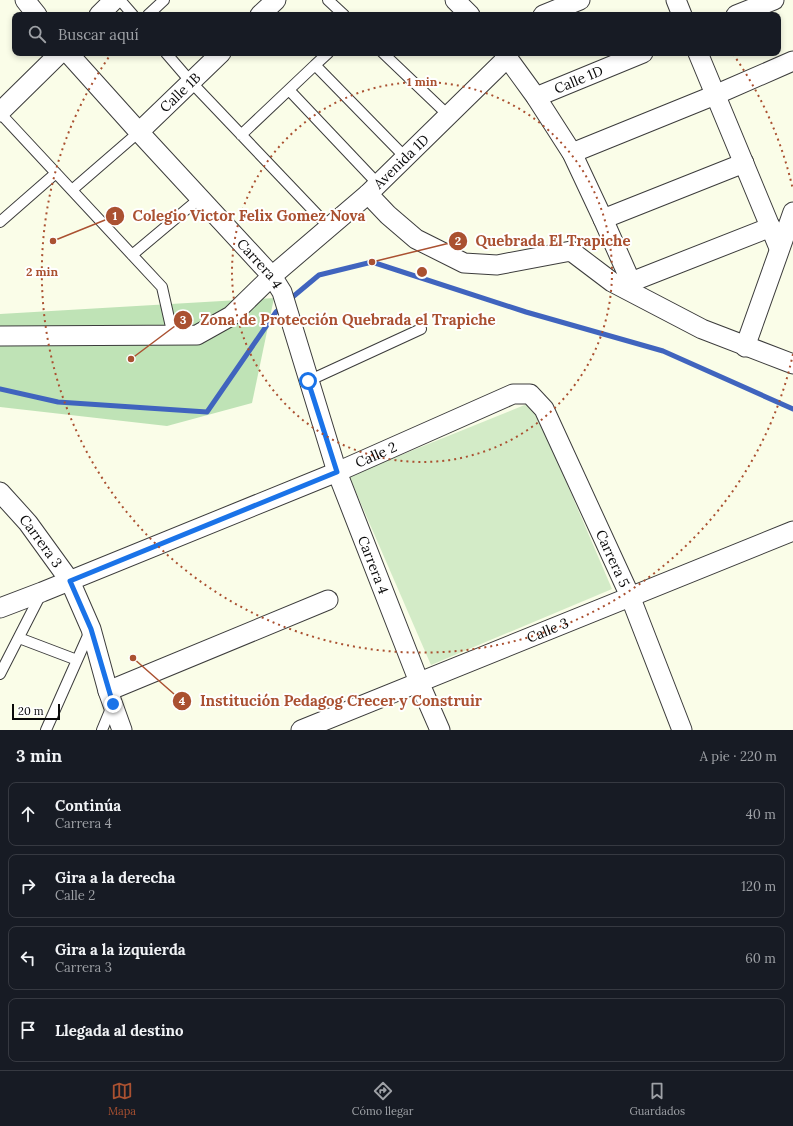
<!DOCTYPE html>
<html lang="es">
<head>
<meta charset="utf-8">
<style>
  :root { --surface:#171b24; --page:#242831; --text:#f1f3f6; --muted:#9ea1a6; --line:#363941; --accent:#aa5131 }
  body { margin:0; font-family:Lora,serif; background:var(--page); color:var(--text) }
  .scale { position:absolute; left:12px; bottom:10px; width:48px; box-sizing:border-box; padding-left:4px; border:2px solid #090909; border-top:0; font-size:11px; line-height:14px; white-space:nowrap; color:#090909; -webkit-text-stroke:3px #fff; paint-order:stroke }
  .stop { position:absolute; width:12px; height:12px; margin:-9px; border:3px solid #1a73e8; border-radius:50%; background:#fff }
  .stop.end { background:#1a73e8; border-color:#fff; box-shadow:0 1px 4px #0008 }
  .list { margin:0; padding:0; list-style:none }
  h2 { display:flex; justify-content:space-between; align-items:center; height:52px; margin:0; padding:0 16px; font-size:17px }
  h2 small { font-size:13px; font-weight:400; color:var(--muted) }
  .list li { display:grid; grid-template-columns:26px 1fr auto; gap:12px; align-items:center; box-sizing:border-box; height:64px; margin:0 8px 8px; padding:0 8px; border:1px solid var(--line); border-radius:8px }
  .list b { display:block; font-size:15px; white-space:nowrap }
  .list p { margin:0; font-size:13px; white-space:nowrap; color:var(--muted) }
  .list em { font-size:13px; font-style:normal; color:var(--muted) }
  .icon { flex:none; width:22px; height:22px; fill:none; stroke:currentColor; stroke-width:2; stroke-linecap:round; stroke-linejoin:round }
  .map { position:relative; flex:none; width:793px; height:730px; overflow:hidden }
  .search { position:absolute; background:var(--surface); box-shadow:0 2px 6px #0003; left:12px; right:12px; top:12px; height:44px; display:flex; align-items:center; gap:10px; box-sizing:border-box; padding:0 14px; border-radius:8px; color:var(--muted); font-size:15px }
  .sheet { height:340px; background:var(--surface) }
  nav { display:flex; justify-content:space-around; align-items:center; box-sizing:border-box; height:56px; border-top:1px solid var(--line); background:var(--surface); font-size:11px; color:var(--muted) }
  nav a { display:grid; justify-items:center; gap:2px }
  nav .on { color:var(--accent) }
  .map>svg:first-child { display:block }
  .green { fill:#bfe3b6 }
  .pitch { fill:#d3ebc7 }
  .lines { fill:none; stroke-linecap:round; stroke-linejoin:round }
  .stream { stroke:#4064be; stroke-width:5 }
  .lane-casing { stroke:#3c3c3c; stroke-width:12 }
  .street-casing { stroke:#3c3c3c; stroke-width:21 }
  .lane { stroke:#fff; stroke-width:10 }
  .street { stroke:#fff; stroke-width:19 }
  .route { stroke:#1a73e8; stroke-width:5 }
  .ring { fill:none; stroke:#aa5131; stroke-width:2; stroke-dasharray:2 4 }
  .labels { text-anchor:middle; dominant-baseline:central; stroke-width:4; stroke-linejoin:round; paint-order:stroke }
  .street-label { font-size:14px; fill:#090909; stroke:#fff }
  .centre { fill:#aa5131; stroke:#fff; stroke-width:2 }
  .ring-label { font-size:12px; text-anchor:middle; font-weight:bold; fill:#aa5131; stroke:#fff; stroke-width:4; stroke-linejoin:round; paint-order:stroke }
  .leader { fill:none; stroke:#aa5131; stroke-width:1.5 }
  .callout-dot { fill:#aa5131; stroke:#fff; stroke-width:1.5 }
  .mark-label { font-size:12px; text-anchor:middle; font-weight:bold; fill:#fff }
  .callout-label { font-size:15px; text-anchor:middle; font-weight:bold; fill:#aa5131; stroke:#fff; stroke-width:4; stroke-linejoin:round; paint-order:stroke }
</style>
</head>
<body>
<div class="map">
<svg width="793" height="730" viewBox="0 0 793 730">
  <rect width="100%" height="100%" fill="#fafde8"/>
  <path class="green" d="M274,298L252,403L167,426L0,407V314Z"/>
  <path class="pitch" d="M532,402L612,589L431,665L349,476Z"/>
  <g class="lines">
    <path class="stream" d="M289,300L319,275L372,262L526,312L663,351L793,409
      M0,389L58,402L207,412L276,312L282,307"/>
    <defs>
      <path id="lane" d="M120,0L133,15
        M328,0L344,15
        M148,15L164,0
        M166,53L191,82L329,227
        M328,53L315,65L405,157
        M383,53L448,115
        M289,90L378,184
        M0,113L162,287L173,336
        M241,135L315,65
        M72,190L139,132
        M0,222L56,173
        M132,255L200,198
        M308,381L421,329
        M19,638L77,660
        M0,674L42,592
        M46,730L90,631
        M102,730L112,706"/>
      <g id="street">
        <path d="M25,0L37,15"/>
        <path d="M455,0L470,15"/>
        <path d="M676,0L682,15"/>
        <path d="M99,15L114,0"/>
        <path d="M260,15L276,0"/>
        <path d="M543,15L580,0"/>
        <path d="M736,15L774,0"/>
        <path id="s1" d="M68,53L139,132L272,276L282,292L337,472L419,682L440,730"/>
        <path d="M504,53L536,97L572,153L603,219L631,282L771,227"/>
        <path d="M698,53L779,248"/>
        <path id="s2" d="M536,97L643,53"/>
        <path d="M0,112L60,53"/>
        <path id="s3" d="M139,132L221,53"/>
        <path d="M572,153L715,95L793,61"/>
        <path d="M368,194L388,215L416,239L464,263L497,265L571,251L612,282L702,329L793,364"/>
        <path d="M603,219L744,163"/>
        <path id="s4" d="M0,336L197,335L231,316L272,276L368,194L508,57"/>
        <path d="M745,347L793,212"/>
        <path id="s5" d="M0,492L28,523L70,581L91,629L108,691L122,730"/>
        <path id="s6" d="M0,608L42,592L337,472L513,394H530L544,409L630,596L682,730"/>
        <path d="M108,691L328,600"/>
        <path id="s7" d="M301,730L793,531"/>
      </g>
    </defs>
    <use href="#lane" class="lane-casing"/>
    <use href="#street" class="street-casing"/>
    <use href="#lane" class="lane"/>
    <use href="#street" class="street"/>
  </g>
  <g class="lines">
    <path class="route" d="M113,704L91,629L70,581L337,472L308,381"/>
  </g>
  <g class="ring">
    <circle cx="422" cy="272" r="190"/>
    <path d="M793 354A380 380 0 1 1 111 54M733 54A380 380 0 0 1 793 190"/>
  </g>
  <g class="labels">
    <g class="street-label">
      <text stroke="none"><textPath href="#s2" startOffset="46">Calle 1D</textPath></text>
      <text stroke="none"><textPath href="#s3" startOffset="57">Calle 1B</textPath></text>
      <text stroke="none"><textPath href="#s4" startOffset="466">Avenida 1D</textPath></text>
      <text stroke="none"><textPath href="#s1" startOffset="285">Carrera 4</textPath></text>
      <text stroke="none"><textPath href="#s6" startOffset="406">Calle 2</textPath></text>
      <text stroke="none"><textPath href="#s5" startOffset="64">Carrera 3</textPath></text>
      <text stroke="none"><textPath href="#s6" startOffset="758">Carrera 5</textPath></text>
      <text stroke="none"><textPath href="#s1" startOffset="609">Carrera 4</textPath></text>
      <text stroke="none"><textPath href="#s7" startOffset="266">Calle 3</textPath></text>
    </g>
  </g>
  <circle cx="422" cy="272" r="6" class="centre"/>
  <g class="ring-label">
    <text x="422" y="86">1 min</text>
    <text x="42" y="276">2 min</text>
  </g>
  <path class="leader" d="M53 241L115 216M372 262L458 241M131 359L183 320M133 658L182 701"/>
  <g class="callout-dot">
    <circle cx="53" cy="241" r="4"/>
    <circle cx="372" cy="262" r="4"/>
    <circle cx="131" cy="359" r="4"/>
    <circle cx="133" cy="658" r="4"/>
    <circle cx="115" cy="216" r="10"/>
    <circle cx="458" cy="241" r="10"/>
    <circle cx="183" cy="320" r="10"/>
    <circle cx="182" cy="701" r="10"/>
  </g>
  <g class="mark-label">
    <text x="115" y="220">1</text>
    <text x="458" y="245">2</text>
    <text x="183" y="324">3</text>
    <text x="182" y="705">4</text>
  </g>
  <g class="callout-label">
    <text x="249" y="221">Colegio Victor Felix Gomez Nova</text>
    <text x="553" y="246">Quebrada El Trapiche</text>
    <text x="348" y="325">Zona de Protección Quebrada el Trapiche</text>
    <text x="341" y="706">Institución Pedagog Crecer y Construir</text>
  </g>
</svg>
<div class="scale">20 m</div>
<div class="stop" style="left:308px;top:381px"></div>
<div class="stop end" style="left:113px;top:704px"></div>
<div class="search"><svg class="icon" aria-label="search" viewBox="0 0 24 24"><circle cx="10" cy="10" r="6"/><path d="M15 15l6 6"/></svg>Buscar aquí</div>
</div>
<section class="sheet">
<h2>3 min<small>A pie · 220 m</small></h2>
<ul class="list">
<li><svg class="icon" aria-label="ahead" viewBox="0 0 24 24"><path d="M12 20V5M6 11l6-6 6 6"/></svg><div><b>Continúa</b><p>Carrera 4</p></div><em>40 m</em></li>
<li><svg class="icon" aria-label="right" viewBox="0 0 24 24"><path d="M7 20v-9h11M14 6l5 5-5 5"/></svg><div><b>Gira a la derecha</b><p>Calle 2</p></div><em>120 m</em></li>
<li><svg class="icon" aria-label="left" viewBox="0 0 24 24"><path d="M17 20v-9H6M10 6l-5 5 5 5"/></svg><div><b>Gira a la izquierda</b><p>Carrera 3</p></div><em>60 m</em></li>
<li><svg class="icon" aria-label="arrive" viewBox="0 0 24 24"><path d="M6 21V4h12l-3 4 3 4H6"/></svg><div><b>Llegada al destino</b></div></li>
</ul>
</section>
<nav>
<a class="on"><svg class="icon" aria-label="map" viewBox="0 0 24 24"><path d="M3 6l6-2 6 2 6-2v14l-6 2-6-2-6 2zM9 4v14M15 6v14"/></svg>Mapa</a>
<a><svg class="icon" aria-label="directions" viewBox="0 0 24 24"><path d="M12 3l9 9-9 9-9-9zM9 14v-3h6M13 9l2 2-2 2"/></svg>Cómo llegar</a>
<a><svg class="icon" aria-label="saved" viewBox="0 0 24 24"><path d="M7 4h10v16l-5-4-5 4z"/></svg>Guardados</a>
</nav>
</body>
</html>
